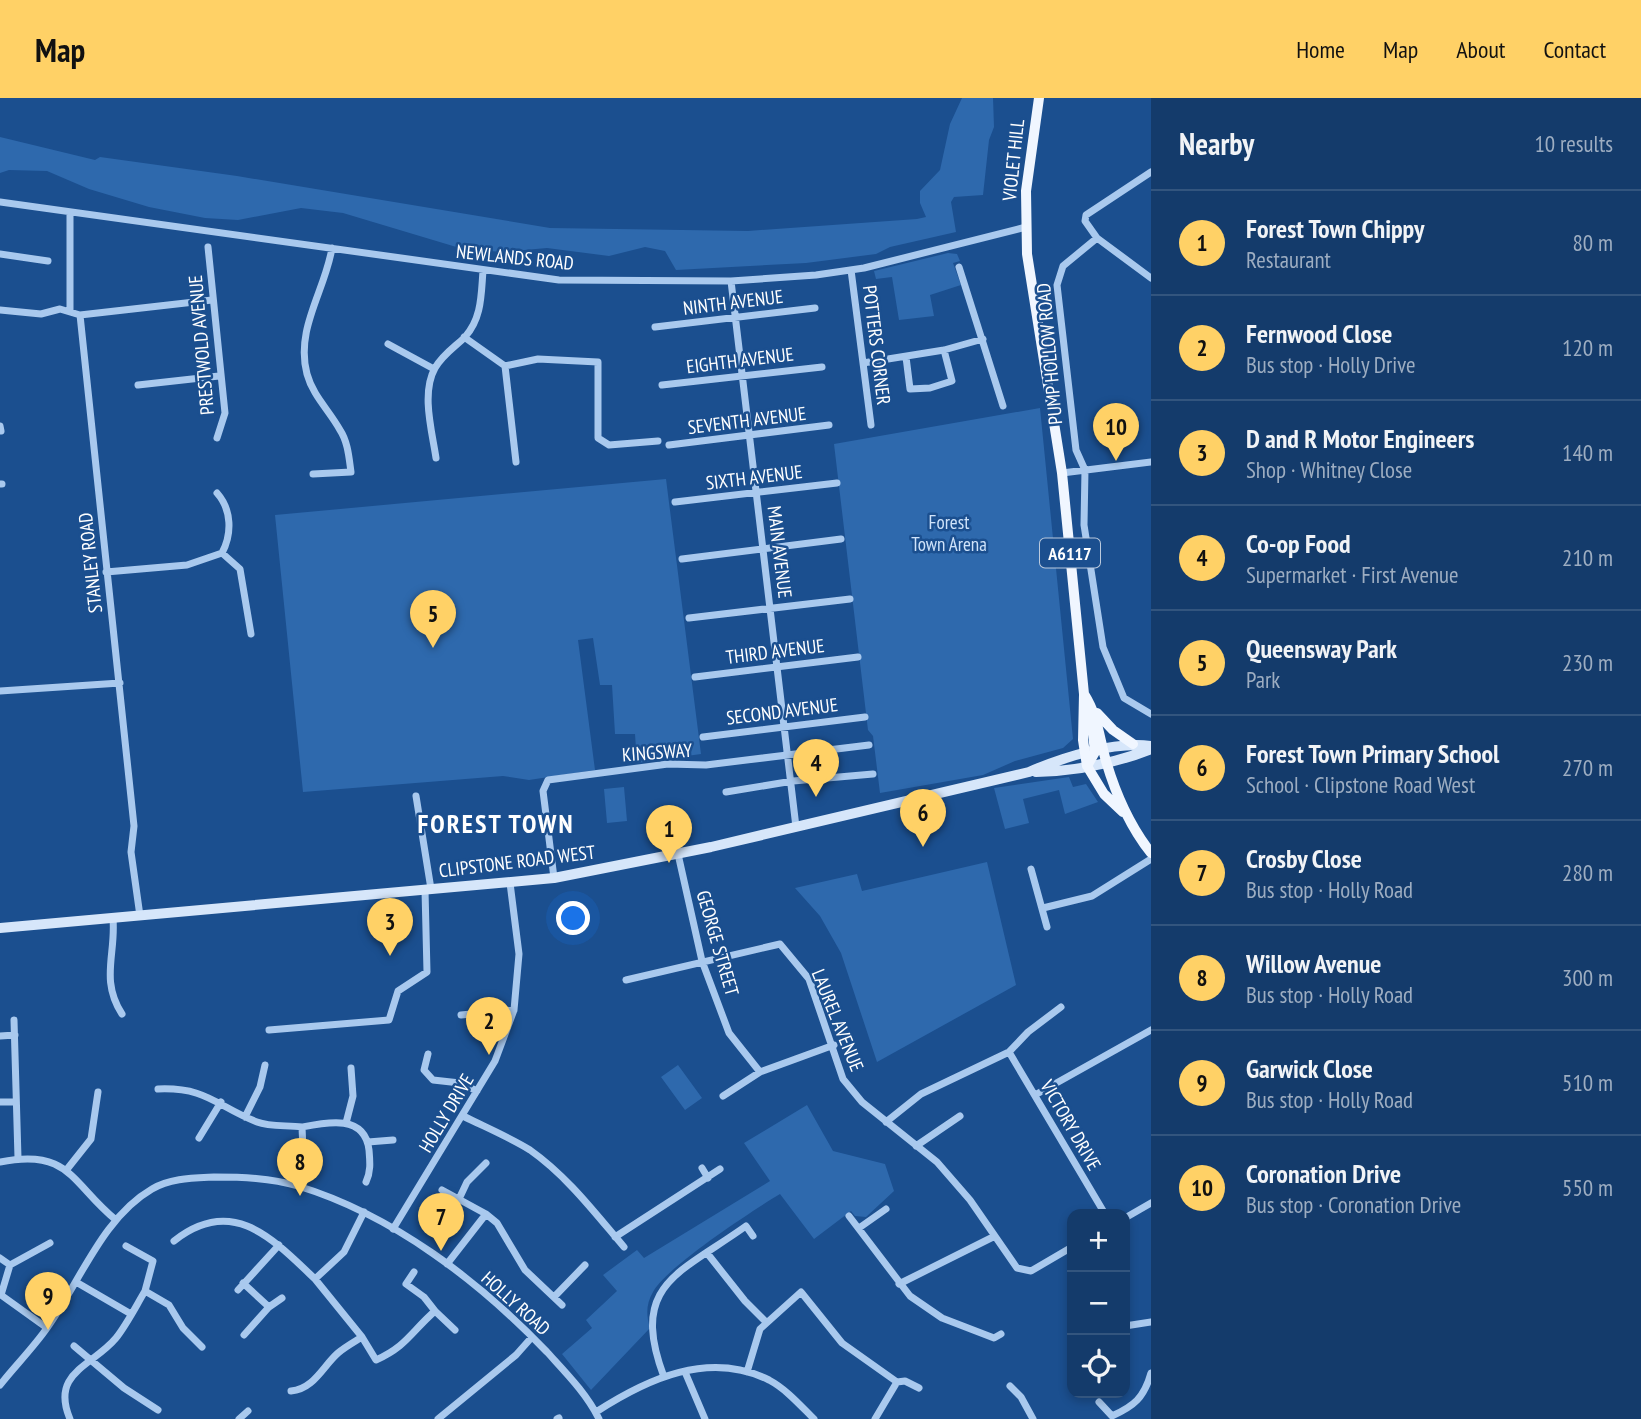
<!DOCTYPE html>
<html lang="en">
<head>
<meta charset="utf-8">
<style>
  :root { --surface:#143b6b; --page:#214673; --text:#f1f3f6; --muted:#9dadc1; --line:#33557e; --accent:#ffd166 }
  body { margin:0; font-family:"PT Sans Narrow",sans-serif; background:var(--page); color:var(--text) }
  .controls { position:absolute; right:21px; bottom:21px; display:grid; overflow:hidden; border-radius:14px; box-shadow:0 4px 10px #0003 }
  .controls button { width:63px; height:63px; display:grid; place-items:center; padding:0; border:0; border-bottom:2px solid var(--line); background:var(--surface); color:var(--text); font:35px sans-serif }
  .you { position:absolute; left:574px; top:821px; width:24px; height:24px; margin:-18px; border:5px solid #fff; border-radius:50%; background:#1a73e8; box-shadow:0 0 0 10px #1a73e833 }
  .badge { display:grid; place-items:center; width:46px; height:46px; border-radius:50%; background:var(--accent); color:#111; font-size:23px; font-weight:700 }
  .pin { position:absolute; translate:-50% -58px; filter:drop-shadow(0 2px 4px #0008) }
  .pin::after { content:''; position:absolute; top:37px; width:24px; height:21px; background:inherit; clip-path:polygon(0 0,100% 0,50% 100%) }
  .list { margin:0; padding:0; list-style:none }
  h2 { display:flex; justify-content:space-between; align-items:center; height:91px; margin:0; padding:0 28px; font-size:30px }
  h2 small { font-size:23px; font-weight:400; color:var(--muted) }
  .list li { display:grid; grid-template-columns:46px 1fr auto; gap:21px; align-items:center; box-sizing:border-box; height:105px; padding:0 28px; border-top:2px solid var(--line) }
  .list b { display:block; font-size:26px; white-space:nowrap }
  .list p { margin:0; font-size:23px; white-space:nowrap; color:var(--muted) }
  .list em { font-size:23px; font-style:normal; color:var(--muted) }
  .icon { flex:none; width:38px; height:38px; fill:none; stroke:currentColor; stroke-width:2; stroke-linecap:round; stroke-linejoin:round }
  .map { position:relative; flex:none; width:1151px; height:1321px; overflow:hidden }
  header { display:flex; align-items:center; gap:42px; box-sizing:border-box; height:98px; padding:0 35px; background:var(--accent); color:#111 }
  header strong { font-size:33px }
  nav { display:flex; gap:38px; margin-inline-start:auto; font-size:24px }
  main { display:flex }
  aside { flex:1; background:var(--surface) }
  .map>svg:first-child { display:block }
  .green { fill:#2e69ad }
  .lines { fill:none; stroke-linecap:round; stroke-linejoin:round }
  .minor { stroke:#a9c9ee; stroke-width:7 }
  .secondary { stroke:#d6e6fa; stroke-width:10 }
  .primary { stroke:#f0f6ff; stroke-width:10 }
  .labels { text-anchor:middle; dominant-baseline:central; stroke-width:5; stroke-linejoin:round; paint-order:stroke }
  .shield { fill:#1b4f8f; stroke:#bbcadd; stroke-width:2 }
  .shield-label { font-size:18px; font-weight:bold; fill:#fff }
  .street-label { font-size:19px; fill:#fff; stroke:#1b4f8f }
  .park-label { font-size:19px; fill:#cfe3fa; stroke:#1b4f8f }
  .district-label { font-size:26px; font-weight:bold; letter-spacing:2px; fill:#fff; stroke:#1b4f8f }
</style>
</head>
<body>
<header>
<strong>Map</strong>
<nav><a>Home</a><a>Map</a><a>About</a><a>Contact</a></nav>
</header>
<main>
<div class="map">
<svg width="1151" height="1321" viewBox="0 0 1151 1321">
  <rect width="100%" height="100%" fill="#1b4f8f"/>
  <path class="green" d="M962,0H993L994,29L989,42L983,97L954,99L951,104L956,134L890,149L876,156L806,165L676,172L665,153L645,149L609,158L547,150L503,154L463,151L343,115L301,110L238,122L205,120L149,109L89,91L47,73L9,72L0,75V39L95,62L100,59L237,78L550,130L748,133L917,121L926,119L920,105V93L940,72L950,26Z
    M948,155L957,156L960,163L953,165L961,187L930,197L934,218L899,222L892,179L876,181L874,173Z
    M1040,310L1073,641L1063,650L1015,663L983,677L880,695L873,638L868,632L834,346Z
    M666,381L701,656L637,665L635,636H615L612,587H600L593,540L578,542L595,672L529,682L503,678L303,694L275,417Z
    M1069,679L1073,689L1086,686L1098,704L1065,716L1059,692L1023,701L1029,725L1005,731L994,690Z
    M624,689L627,723L607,725L604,691Z
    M987,764L1016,887L877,964L841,855L820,818L795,790L857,776L862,793Z
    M678,967L702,1000L685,1012L661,979Z
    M807,1007L833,1053L885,1066L894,1093L866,1119L855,1118L851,1113L814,1141L780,1096C753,1112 666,1169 653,1194C646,1206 646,1217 650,1230L591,1292L562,1256L592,1230L586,1222L617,1193L603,1177L637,1152L644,1160L770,1083L744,1045Z"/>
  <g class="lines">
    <path class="minor" d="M1151,74L1086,117L1085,123L1097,140L1151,180
      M0,104L559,182L731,183L816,177L864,170L1026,129
      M1097,140L1063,168L1057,187L1076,352L1085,372L1084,427L1103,549L1124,600L1151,616
      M208,149L225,315L217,340
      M0,156L48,163
      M959,169L1003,308
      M851,172L871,327
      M731,183L796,729
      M0,212L41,216L60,211L80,217L134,728L131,754L140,818
      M70,213V115
      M80,217L212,202
      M655,229L815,210
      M464,239L505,268L516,364
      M388,246L434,271
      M906,259L910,291L930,290L952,283L944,252
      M863,265L944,252L983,241
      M505,268L538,261L598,264V340L609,347L658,343
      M138,287L219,278
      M662,287L822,269
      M0,328L1,333
      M669,347L829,327
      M436,360C432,333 421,295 435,270C443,256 455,249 465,239C482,220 481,197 483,173
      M1062,375L1151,364
      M313,376L351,374C349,360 348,344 340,332C329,312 313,298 307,276C295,231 325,193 332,150
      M0,386H2
      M675,404L837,385
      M222,455L240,471L251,536
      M682,461L841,441
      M106,474L187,467L222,455C232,436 232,412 217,395
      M689,520L850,501
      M695,579L858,559
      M0,593L120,585
      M703,639L865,619
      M726,694L793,683L873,676
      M416,698L431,791
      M678,756L702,863L729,935L760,974
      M1031,771L1047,829
      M554,780L543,693L548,682L668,666L706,667L869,647
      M1043,810L1092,798L1151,761
      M113,821C116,856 100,882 122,916
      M626,882L780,846L809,881L843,981L862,1004L937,1064L970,1102L1017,1170L1031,1173L1072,1149
      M461,917L514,912
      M14,922L18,1060
      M269,932L389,922L398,893L427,874L425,792
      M0,938L15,937
      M1009,954L1105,1116
      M428,956L424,972L433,982L460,985L477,993
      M158,991C207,989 216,1008 257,1024C270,1029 287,1027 302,1029L303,1052L296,1087
      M1035,997L1151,932
      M723,998L760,974L834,947
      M0,1004H16
      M463,1018C485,1029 509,1039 530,1052C567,1078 595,1115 624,1149
      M245,1019L260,989L265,967
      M886,1024L921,996L1009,954L1028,934L1061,909
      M346,1025L353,998L351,970
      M302,1029C327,1024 365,1016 369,1052C370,1064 371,1073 366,1084
      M199,1040L221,1004
      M368,1044L393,1042
      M916,1048L960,1018
      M0,1064C70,1050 71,1085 116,1122
      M68,1070L91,1041L98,994
      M702,1070L708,1080
      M442,1092L486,1116
      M459,1101L467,1084L486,1065
      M849,1118L910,1198L942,1220L994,1240L1001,1236
      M1125,1120L1151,1105
      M859,1130L886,1111
      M393,1131L495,963L514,912L519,856L510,785
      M615,1139L720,1071
      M174,1143C232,1097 272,1140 315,1181L344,1154L364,1114
      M126,1148L153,1163L145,1193
      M707,1155L745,1203L766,1224
      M0,1160L10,1167L1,1197L47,1230
      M447,1166L486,1116L497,1125L525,1172L562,1207
      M10,1167L50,1145
      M315,1181L362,1239L376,1262C407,1248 411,1234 435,1213L424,1199L406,1186L414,1174
      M76,1184L131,1216
      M243,1185L269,1209
      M899,1186L993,1139
      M238,1192L279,1147
      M554,1199L585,1167
      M435,1213L455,1232
      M1125,1228L1151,1224
      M244,1237L269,1209L282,1200
      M74,1248L124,1290L158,1312
      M685,1274L705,1321
      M747,1274L760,1231L801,1194L842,1245L897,1284L905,1283L919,1290
      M664,1279C629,1186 679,1176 746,1128L753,1138
      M0,1287C15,1268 33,1250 47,1230C80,1184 102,1120 152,1091C170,1080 193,1080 214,1079C242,1079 270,1080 298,1088C393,1117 479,1183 547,1254C566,1275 587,1296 599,1321
      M1010,1288L1021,1299L1033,1321
      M291,1293C314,1291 323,1268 338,1255C345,1249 354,1244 362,1239
      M1099,1304L1112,1318C1134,1308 1144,1300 1151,1275
      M596,1314C647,1281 709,1252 769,1282C786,1291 800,1307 814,1321
      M70,1321C50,1274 93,1268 116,1240C127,1226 136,1208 145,1193L169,1207L183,1230L202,1249
      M239,1321L248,1313
      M438,1321L516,1257L532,1239
      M557,1321L559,1320
      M875,1321L897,1284"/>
    <path class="secondary" d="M1036,674C1074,673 1116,665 1151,651
      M0,830L554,780L711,749L1029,674C1063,659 1115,643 1151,648"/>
    <path class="primary" d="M1039,0L1026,93L1027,156L1062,375L1084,596L1083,642L1087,668L1104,696L1123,714
      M1084,596C1098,618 1099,639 1106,663C1116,697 1129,727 1151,755
      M1097,615L1113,632L1133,646
      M1087,668L1095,654L1091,617"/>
  </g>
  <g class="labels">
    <rect class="shield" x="1040" y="440.5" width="60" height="29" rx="5"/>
    <g class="shield-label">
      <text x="1070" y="455">A6117</text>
    </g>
    <g class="street-label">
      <text transform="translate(1013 62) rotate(-84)">VIOLET HILL</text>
      <text transform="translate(515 159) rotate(6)">NEWLANDS ROAD</text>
      <text transform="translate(733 204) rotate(-7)">NINTH AVENUE</text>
      <text transform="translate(201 247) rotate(-95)">PRESTWOLD AVENUE</text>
      <text transform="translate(877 247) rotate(83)">POTTERS CORNER</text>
      <text transform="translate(1049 256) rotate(-95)">PUMP HOLLOW ROAD</text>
      <text transform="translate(740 262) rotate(-7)">EIGHTH AVENUE</text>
      <text transform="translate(747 322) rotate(-7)">SEVENTH AVENUE</text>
      <text transform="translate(754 379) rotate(-7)">SIXTH AVENUE</text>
      <text transform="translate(780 454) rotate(83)">MAIN AVENUE</text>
      <text transform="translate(90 465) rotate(-96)">STANLEY ROAD</text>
      <text transform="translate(775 553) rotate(-7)">THIRD AVENUE</text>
      <text transform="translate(782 613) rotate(-7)">SECOND AVENUE</text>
      <text transform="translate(657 654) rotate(-4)">KINGSWAY</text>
      <text transform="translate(517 763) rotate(-7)">CLIPSTONE ROAD WEST</text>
      <text transform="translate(718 845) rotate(74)">GEORGE STREET</text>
      <text transform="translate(838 922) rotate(68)">LAUREL AVENUE</text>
      <text transform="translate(446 1015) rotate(-59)">HOLLY DRIVE</text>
      <text transform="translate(1071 1027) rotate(60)">VICTORY DRIVE</text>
      <text transform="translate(516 1205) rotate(42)">HOLLY ROAD</text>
    </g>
    <g class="park-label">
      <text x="949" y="424">Forest<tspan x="949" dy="22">Town Arena</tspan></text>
    </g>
    <g class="district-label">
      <text x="496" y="725">FOREST TOWN</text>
    </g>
  </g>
</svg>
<div class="controls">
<button>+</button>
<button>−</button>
<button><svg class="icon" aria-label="locate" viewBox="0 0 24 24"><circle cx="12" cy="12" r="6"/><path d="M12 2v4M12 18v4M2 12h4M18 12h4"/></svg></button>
</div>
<div class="you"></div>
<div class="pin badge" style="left:669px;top:765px">1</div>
<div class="pin badge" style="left:489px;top:957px">2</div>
<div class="pin badge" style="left:390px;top:858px">3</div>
<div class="pin badge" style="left:816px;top:699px">4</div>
<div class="pin badge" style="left:433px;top:550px">5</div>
<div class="pin badge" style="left:923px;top:749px">6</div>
<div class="pin badge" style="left:441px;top:1153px">7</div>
<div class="pin badge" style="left:300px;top:1098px">8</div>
<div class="pin badge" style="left:48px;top:1232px">9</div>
<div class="pin badge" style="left:1116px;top:363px">10</div>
</div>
<aside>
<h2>Nearby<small>10 results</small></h2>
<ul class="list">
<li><span class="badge">1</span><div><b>Forest Town Chippy</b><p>Restaurant</p></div><em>80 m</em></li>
<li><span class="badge">2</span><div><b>Fernwood Close</b><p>Bus stop · Holly Drive</p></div><em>120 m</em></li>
<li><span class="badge">3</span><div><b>D and R Motor Engineers</b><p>Shop · Whitney Close</p></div><em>140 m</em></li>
<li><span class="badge">4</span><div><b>Co-op Food</b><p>Supermarket · First Avenue</p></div><em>210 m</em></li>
<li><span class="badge">5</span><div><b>Queensway Park</b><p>Park</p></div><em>230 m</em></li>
<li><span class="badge">6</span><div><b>Forest Town Primary School</b><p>School · Clipstone Road West</p></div><em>270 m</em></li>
<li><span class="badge">7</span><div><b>Crosby Close</b><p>Bus stop · Holly Road</p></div><em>280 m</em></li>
<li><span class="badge">8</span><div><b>Willow Avenue</b><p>Bus stop · Holly Road</p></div><em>300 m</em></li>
<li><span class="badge">9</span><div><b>Garwick Close</b><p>Bus stop · Holly Road</p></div><em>510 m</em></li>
<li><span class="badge">10</span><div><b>Coronation Drive</b><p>Bus stop · Coronation Drive</p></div><em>550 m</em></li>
</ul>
</aside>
</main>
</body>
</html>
